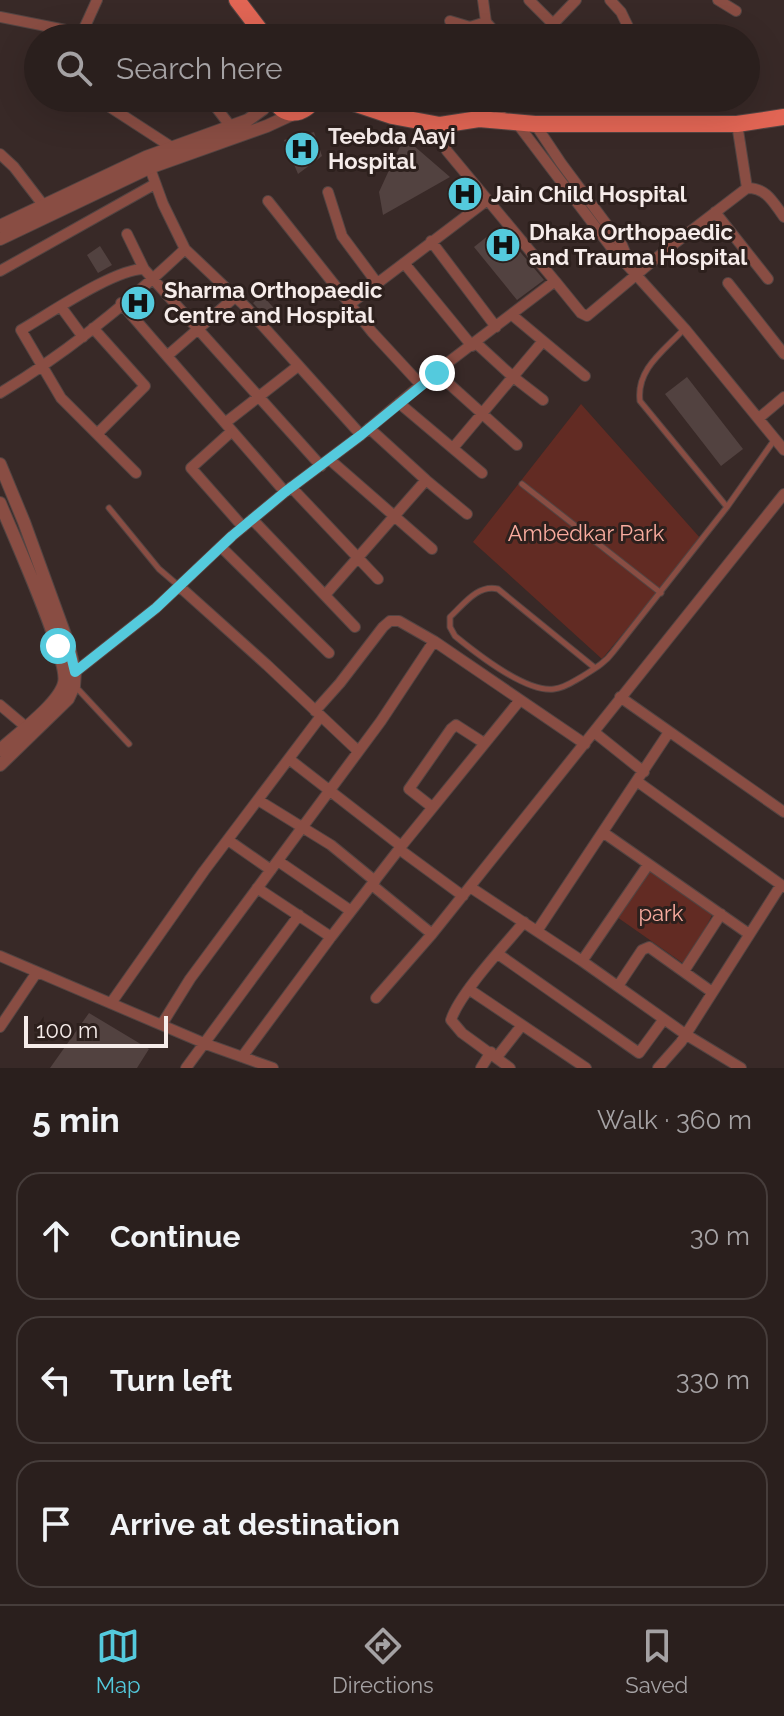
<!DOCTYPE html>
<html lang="en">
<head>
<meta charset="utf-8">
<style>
  :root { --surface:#2a1f1d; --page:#362c2a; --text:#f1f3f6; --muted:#a5a2a4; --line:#463d3b; --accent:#54cadd }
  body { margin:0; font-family:Raleway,sans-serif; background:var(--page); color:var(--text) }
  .scale { position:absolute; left:24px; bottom:20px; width:144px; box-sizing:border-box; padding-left:8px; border:4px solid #f6ecea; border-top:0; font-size:22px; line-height:28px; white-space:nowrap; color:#f6ecea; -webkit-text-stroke:6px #2d201d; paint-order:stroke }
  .stop { position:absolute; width:24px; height:24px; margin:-18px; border:6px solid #54cadd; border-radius:50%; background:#fff }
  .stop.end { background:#54cadd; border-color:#fff; box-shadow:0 2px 8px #0008 }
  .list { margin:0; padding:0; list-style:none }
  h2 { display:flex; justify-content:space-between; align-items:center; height:104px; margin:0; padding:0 32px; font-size:34px }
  h2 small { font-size:26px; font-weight:400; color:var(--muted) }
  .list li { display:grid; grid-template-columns:52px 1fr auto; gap:24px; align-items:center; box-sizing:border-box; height:128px; margin:0 16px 16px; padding:0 16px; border:2px solid var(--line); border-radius:24px }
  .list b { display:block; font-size:30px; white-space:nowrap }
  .list em { font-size:26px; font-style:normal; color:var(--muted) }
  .icon { flex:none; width:44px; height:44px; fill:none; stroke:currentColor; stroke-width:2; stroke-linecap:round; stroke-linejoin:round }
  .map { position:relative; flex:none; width:784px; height:1068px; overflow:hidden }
  .search { position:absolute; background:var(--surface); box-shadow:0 8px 32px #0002; left:24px; right:24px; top:24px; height:88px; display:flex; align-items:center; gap:20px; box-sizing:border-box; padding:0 28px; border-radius:44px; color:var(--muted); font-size:30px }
  .sheet { height:536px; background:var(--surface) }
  nav { display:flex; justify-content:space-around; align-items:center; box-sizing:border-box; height:112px; border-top:2px solid var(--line); background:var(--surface); font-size:22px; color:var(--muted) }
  nav a { display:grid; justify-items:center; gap:4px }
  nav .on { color:var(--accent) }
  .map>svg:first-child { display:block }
  .green { fill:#622b23 }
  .building { fill:#524240 }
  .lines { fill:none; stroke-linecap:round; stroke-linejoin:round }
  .service-casing { stroke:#534442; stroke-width:7 }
  .minor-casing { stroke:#534442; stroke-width:12 }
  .tertiary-casing { stroke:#534442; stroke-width:14 }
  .primary-casing { stroke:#534442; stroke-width:18 }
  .service { stroke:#894d43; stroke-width:5 }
  .minor { stroke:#894d43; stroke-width:10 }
  .tertiary { stroke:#894d43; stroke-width:12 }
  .primary { stroke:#e16554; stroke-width:16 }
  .route { stroke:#54cadd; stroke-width:10 }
  .labels { text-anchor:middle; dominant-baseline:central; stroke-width:6; stroke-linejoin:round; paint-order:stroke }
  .poi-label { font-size:22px; font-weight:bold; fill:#f6ecea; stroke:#2d201d; text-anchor:start }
  .park-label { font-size:22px; fill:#faac9f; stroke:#2d201d }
</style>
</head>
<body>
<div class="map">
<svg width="784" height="1068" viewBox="0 0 784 1068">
  <rect width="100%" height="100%" fill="#382927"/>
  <path class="green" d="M581,404L701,539L602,659L473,542Z
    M645,868L712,915L687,966L617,917Z"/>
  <path class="building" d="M314,132L322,156L298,174L284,140Z
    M406,139L450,177L383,215L379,192L401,144Z
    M462,182L475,197L459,211L453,204L459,199L452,191Z
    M499,227L544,280L517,300L474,247Z
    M100,246L112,265L98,273L87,255Z
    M262,295L281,316L272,324L253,303Z
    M687,377L743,449L721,466L665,394Z
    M89,1013L149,1049L137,1068H50Z"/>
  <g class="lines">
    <defs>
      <path id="service" d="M684,329C664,351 636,369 640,401L727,507
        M522,484L661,593
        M109,508L159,569L180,587
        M595,668L498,589C478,584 464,604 450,617V627L455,636C477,654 526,693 554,689C565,688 574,681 583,676C594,669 605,663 613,652L727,507L775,439
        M75,686L129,744"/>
      <path id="minor" d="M483,0L486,22L500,38
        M529,0L553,24
        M610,0L621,12L633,37
        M718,0L736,11
        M0,17L106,38
        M450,21L470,27L486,22
        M82,33L97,0
        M544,38L553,24L576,0
        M96,98L173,148
        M209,98L231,127
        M379,112L388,98
        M497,120L506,98
        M516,122L610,246L685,329L784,450
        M535,124L561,163L622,245L629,262
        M737,124L747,188
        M440,125L441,137L447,151L555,281
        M0,154L14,167L44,206
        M148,163L163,204L185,249L246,307L361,435
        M328,192L342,236L377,283
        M268,201L372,332L421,385
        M715,212L768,279
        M127,234L144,269L321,466
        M431,241L496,327
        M404,263L472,346
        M0,271L155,184
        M728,283L784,354
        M121,303L285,492
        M350,304L486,201
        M61,307L83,337
        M512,315L585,376
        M93,328L145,386L97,434
        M476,343L512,376L543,400
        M167,356L235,297
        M437,373L517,445
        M0,393C67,353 129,302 185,249
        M399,403L482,473
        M759,418L784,397
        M225,423L298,366
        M369,428L426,480L467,514
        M232,431L191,468L243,527
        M453,448L543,341
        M329,459L432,549
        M136,473L61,398L21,330C49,314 114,269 144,269
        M291,487L378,579
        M252,519L355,627
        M221,547L329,653
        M180,587L267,665L358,751
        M325,595L426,480
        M75,672L156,608L232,536L285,492L361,435L446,364L555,281L581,313L587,316L666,250L747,188C767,188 773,202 784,217
        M620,697L784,812
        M0,705L32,732
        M315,711L340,683L383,627L390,621H399L434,641L585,744
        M594,732L644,772
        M289,759L401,846
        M638,782L784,887
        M258,800L331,845L375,881
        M432,807L409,789L451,729L456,725L484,743
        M604,833L749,934
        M228,840L271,870
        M399,849L463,896
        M278,861L351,911
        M372,885L432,934
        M470,887L582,961L685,1034L741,1068
        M257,888L331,937L403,844L520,700
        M537,931L669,732
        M498,954L639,1053L664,1019
        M0,956L206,1044L273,1068
        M582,961L648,865
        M684,971L721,914
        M618,986L642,950L649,947L712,992
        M470,990L586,1068
        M376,998L432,934L784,494
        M111,1003L204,871L321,716
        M162,1024L190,979L381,721L434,641
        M0,1027L37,972
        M242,1057L331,937
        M497,1057L522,1025
        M186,1068L299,915
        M481,1068L491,1052
        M510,1068L462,1033L451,1020C459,994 505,945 524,922
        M658,1068L681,1042L781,885"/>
      <path id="tertiary" d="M0,226L146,157L248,120L263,109L270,98
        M0,239L149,168L267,126L293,114
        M0,464L24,522L68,643L75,672L74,686L68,699L0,765
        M0,503C12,533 70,660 64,683C59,704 16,735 0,750"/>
      <path id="primary" d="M237,0L266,38
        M274,98C282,119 305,116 315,98
        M338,98L392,116L440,125L479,119L535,124H737L784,117"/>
    </defs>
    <use href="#service" class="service-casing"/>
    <use href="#minor" class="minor-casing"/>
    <use href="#tertiary" class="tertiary-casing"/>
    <use href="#primary" class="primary-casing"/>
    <use href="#service" class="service"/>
    <use href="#minor" class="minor"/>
    <use href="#tertiary" class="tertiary"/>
    <use href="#primary" class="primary"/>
  </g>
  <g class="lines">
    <path class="route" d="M58,646L68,643L75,672L156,608L232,536L285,492L361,435L437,373"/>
  </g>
  <defs>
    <symbol id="hospital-disc" viewBox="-11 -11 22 22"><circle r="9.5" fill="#54cadd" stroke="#2d201d"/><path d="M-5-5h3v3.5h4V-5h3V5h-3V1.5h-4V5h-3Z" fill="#111"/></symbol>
  </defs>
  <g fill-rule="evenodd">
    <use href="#hospital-disc" x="282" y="129" width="40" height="40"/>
    <use href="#hospital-disc" x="445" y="174" width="40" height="40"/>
    <use href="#hospital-disc" x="483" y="225" width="40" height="40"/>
    <use href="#hospital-disc" x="118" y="283" width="40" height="40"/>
  </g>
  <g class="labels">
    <g class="poi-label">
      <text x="328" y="136">Teebda Aayi<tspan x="328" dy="25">Hospital</tspan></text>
      <text x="491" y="194">Jain Child Hospital</text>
      <text x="529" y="232">Dhaka Orthopaedic<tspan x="529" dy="25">and Trauma Hospital</tspan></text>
      <text x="164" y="290">Sharma Orthopaedic<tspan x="164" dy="25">Centre and Hospital</tspan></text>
    </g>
    <g class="park-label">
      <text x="586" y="533">Ambedkar Park</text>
      <text x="661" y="913">park</text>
    </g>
  </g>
</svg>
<div class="scale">100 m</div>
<div class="stop" style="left:58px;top:646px"></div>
<div class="stop end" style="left:437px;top:373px"></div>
<div class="search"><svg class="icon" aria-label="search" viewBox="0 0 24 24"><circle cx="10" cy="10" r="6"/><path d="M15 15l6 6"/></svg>Search here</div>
</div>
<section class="sheet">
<h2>5 min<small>Walk · 360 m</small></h2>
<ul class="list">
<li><svg class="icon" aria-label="ahead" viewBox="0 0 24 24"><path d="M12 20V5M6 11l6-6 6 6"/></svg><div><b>Continue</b></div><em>30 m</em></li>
<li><svg class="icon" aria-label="left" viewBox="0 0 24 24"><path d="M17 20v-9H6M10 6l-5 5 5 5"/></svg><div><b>Turn left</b></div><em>330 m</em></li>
<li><svg class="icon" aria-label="arrive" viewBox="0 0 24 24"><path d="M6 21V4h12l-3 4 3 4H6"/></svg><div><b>Arrive at destination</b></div></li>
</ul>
</section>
<nav>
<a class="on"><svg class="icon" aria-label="map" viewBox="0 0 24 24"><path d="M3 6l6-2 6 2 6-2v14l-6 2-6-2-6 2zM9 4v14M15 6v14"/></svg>Map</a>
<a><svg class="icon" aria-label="directions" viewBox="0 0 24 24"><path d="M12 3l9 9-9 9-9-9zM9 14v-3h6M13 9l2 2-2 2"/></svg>Directions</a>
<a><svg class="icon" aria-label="saved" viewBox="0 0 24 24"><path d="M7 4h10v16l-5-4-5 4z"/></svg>Saved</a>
</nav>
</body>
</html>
